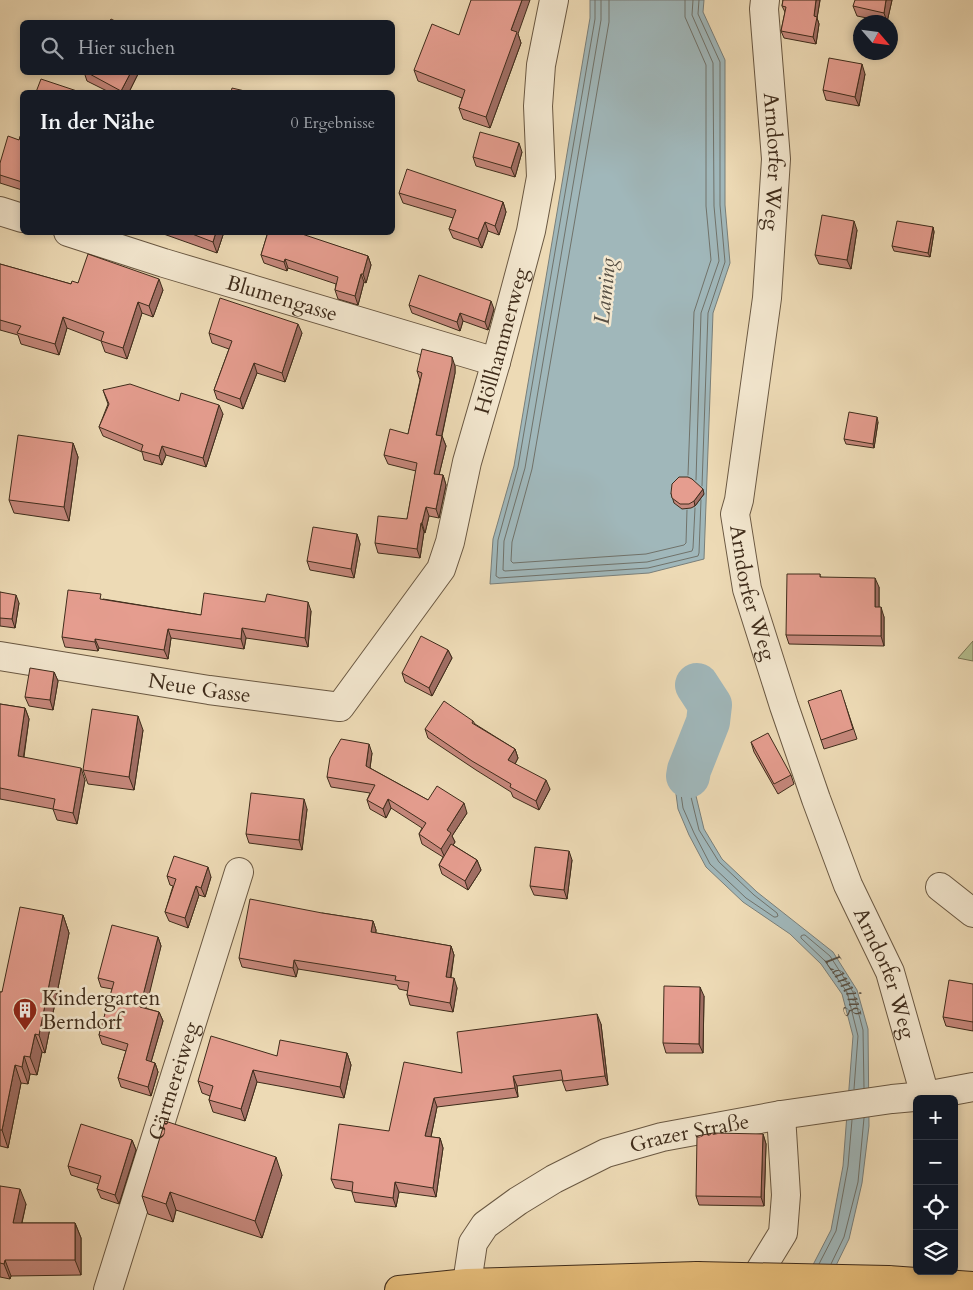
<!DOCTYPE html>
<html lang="de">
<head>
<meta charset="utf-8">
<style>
  :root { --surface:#171b24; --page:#242831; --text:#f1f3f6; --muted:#9ea1a6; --line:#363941 }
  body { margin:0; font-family:Cardo,serif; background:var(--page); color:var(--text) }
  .controls { position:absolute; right:15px; bottom:15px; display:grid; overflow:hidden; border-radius:8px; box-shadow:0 2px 8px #0003 }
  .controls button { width:45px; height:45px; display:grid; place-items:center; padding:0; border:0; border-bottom:1px solid var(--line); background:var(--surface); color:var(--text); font:25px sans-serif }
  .compass { position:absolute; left:853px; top:15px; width:45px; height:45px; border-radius:50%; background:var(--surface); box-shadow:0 2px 8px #0003; rotate:118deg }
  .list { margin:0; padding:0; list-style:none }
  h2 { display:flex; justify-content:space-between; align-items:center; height:65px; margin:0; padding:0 20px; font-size:21px }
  h2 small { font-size:16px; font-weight:400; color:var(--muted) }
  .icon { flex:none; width:28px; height:28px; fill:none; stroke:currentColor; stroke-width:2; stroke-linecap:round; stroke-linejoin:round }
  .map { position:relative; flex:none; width:973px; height:1290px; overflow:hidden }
  .search { position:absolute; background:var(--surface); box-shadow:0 2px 8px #0003; left:20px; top:20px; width:375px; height:55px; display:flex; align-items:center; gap:12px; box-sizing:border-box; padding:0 18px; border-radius:8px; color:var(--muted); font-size:19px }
  .panel { position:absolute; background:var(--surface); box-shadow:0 2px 8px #0003; left:20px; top:90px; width:375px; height:145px; border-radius:8px }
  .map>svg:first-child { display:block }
  .green { fill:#b5c090; stroke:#7a7656 }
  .water { fill:#a0b7ba; stroke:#797f7a }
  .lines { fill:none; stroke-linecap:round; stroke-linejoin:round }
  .shore { stroke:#70726a; stroke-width:1 }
  .river { stroke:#a0b7ba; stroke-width:44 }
  .minor-casing { stroke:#6a5842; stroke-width:30 }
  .major-casing { stroke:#3f2c1b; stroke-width:30 }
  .minor { stroke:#f3e7cf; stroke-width:28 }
  .major { stroke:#e6bd7a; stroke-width:28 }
  .major-bridge-casing { stroke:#3f2c1b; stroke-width:30; stroke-linecap:butt }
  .major-bridge { stroke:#e6bd7a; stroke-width:28 }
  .wall { fill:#c5877b; stroke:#3f2c1b }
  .shaded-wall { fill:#a06e64; stroke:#3f2c1b }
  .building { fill:#e59d8f; stroke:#3f2c1b }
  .labels { text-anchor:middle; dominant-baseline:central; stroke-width:5; stroke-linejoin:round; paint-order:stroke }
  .street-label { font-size:21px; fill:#3f2c1b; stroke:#f3e7cf }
  .poi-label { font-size:21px; fill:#3f2c1b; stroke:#f3e7cf; text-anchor:start }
  .water-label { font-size:22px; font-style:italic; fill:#574f43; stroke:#f3e7cf }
</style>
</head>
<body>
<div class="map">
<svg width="973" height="1290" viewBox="0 0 973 1290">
  <rect width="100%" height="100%" fill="#eddab5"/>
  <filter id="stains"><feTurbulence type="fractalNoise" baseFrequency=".004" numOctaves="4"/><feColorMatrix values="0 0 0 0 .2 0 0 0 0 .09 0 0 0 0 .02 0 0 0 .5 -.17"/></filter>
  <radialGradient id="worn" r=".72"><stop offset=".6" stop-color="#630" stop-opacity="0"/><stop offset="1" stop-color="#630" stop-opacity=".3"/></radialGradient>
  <path class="green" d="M973,641V661L958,658Z"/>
  <path class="water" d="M590,0H704L703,12L725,60V205L730,263L713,313L704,559L649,573L490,584L493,539L514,466L590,18Z
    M702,718L719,725L697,773L696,796L704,829L722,859L757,892L833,952L857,990L868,1029L869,1126L862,1183L849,1239L824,1290H800L831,1230L843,1166L853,1036L842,994L821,964L790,934L743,902L706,867L689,835L678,809L676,794L683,760Z"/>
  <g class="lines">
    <g class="shore">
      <path d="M595,0V19L518,467L498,540L496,576L499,578L648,568L698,556L699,553L701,500"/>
      <path d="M601,0V20L525,468L504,541L503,570L505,571L647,562L692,551L693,548L695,508"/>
      <path d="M609,0V22L532,469L512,542L511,561L513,563L646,554L684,545L686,543L687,510"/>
      <path d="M685,0V17L706,65V206L711,260L694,312L688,475"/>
      <path d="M693,0L692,15L713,63L714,206L719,261L701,313L696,480"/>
      <path d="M699,0L698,14L720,62V205L725,262L708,313L702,486"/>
      <path d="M704,725L710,727L711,729L692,772L691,797L699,830L719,862L754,895L777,913L778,916L776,917H774L746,898L710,864L694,833L683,808L681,794L688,761L698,736Z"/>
      <path id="s1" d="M854,1089L858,1036L847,992L825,961L801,938V936L803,935H805L830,956L853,992L863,1030L864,1088"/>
      <path d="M819,1264L836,1231L848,1166L852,1120"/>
      <path d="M831,1264L844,1237L858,1182L864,1118"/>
    </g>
    <path class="river" d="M688,776L689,770L708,722L710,705L697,685"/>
    <defs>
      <g id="minor">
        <path id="s2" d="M765,0L764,9L776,159L767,298L739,500L735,514L747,589L784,706L816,799L848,885L890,972L926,1099"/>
        <path d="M0,211L22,218"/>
        <path id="s3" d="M68,232L164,263L496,362"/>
        <path id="s4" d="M0,656L209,690L340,707L441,569L450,542L467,462L496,362L531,231L541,177L538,106L541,65L554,0"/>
        <path d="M940,887L973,913"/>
        <path id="s5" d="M467,1283L473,1243L485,1225L518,1201L554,1179L606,1153L662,1137L781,1115L892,1099L925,1096L973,1087"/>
        <path id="s6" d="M108,1290L239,872"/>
        <path d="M748,1290L783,1233L786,1195L781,1115"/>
      </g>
      <path id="major" d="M888,1280L973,1286
        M399,1290L467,1283L697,1276"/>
    </defs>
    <use href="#minor" class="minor-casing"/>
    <use href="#major" class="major-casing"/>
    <use href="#minor" class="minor"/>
    <use href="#major" class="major"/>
    <defs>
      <path id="major-bridge" d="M697,1276L888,1280"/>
    </defs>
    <use href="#major-bridge" class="major-bridge-casing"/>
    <use href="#major-bridge" class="major-bridge"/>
  </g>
  <path class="wall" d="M783,0H820L817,18L819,24L816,44L784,38L781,31L785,12L782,6Z
    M892,0L887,22L857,16L853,6Z
    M518,34L521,43L490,128L463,119L459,108L462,98L418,81L414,70L459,35Z
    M84,72H139L129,92H109L87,81Z
    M865,74L859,106L826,100L823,90Z
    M22,131V190L0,183V163L19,140Z
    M522,152L515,177L476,166L473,157Z
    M399,193L503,202L506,212L499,235L488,231L482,248L453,238L449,229L453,218L403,203Z
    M933,227L934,232L930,257L894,251L892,246Z
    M857,230L851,269L819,264L815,255Z
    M158,232H224L217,253Z
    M268,232H303L302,235L368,256L371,265L366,283L364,282L358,305L338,299L335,290L336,284L288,268L287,271L264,263L261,255Z
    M0,264L71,284L78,283L163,290L153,317L142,313L127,359L105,352L101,341L67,328L59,355L21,344L18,335L0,330Z
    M409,305L494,309L488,330L463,321L460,331L412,313Z
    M209,333H302L285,382L257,373L243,409L217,399L214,390L229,349L212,343Z
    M455,366V373L442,436L446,446L439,475H443L446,485L439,518L429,516L425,533L424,532L420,558L378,553L375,543L407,519L416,471L388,464L384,455L408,434L420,380L417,371Z
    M103,390L179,401L223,414L206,467L166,455L162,465L144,460L142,452L103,436L99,427L108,404Z
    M878,422L874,448L846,444L844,439Z
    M73,443L78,457L69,521L14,513L9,500Z
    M671,493L704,494L695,506L691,508L682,509L674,503Z
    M357,534L360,544L354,578L310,570L307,561Z
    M820,574V577L879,587V607L884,617V646L789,644L786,635Z
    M0,592L19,603L15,628L0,626Z
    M103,599L201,615L311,611L308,647L246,638L244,649L171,638L168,659L99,648L98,651L65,647L62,637Z
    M448,650L452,658L432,696L405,682L402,673Z
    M54,672L58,681L53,710L29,706L25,697Z
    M844,700L857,739L824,749L821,740Z
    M0,704L25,708L29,719L24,757L85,780L77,824L57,820L53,809L0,799Z
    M473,721L475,724L515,749L518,758L515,764L550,789L539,810L513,797L511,792L476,770L428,738L425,729Z
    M143,730L134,790L88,784L83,770Z
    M751,742L791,775L794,784L778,794L754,752Z
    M372,753L370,768L428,800L467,813L452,836L455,842L453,845L477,860L481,870L468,890L442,874L439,865L443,857L422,844L419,834L422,828L391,808L386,818L370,809L367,800L370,793L331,787L327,777Z
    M307,809L302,850L249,843L246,834Z
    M572,860L567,899L534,895L530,886Z
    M167,876L211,877L205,897L199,895L188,928L169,921L165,912L173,886L170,885Z
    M322,913L373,921L376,930V933L451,946L454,955L451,978L457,988L453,1012L410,1005L407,995L408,991L399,989L397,985L298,969L296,977L242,967L239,958Z
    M63,915L69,933L45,1053L42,1052L37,1075L30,1074L28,1084L21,1083L8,1148L0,1146V992H2Z
    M158,937L161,946L145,1008L159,1012L163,1021L151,1062L155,1063L158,1072L151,1096L121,1087L118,1078L126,1051L102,1044L99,1035L112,989L101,987L98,978Z
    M973,984V1031L946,1026L943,1017Z
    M704,996L703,1053H666L663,1043Z
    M601,1024L608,1085L566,1091L562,1080L517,1086L518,1097L437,1107L431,1137L440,1138L443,1148L436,1197L399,1192L396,1207L355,1202L352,1192V1191L335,1188L331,1179L389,1131L462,1073Z
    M347,1053L351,1065L344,1098L257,1082L245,1121L213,1112L209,1100L210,1096L202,1093L198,1081L277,1056Z
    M763,1134L766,1144L764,1206L699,1205L696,1196Z
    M132,1140L136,1150L119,1204L101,1198L97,1189L99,1184L71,1175L68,1166Z
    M282,1175L262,1238L176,1210L173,1222L148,1214L142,1196Z
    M0,1186L26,1204L22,1223H75L81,1238V1275L11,1276L10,1279L0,1277Z"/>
  <path class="shaded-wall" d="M522,0H530L518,34L521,43L490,128L486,117L511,30Z
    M816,0H820L817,18L819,24L816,44L813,37L814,16Z
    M886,0H892L887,22L884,13Z
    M862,64L865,74L859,106L855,97Z
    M131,72H139L129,92H121V91Z
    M519,143L522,152L515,177L511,168Z
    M503,202L506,212L499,235L495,226Z
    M854,221L857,230L851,269L847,260Z
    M485,222L488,231L482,248L478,239Z
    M933,227L934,232L930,257L928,253Z
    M216,232H224L217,253L213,242Z
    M368,256L371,265L366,283L363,274Z
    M285,259L288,268L287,271L284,262Z
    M361,274L364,282L358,305L355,296Z
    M159,279L163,290L153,317L149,306Z
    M491,301L494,309L488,330L485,322Z
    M138,302L142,313L127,359L123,348Z
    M460,313L463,321L460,331L457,322Z
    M63,317L67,328L59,355L55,344Z
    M298,324L302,333L285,382L282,373Z
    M452,357L455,366V373L440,444L436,435Z
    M254,363L257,373L243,409L240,399Z
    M219,405L223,414L206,467L203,458Z
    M877,417L878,422L874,448L873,444Z
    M442,436L446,446L437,483L434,474Z
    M73,443L78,457L69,521L64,507Z
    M162,446L166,455L162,465L159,456Z
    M443,475L446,485L439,518L436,509Z
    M703,489L704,494L695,506L694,501Z
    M426,507L429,516L425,533L422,523Z
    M421,523L424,532L420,558L417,549Z
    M357,534L360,544L354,578L351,569Z
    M875,578L879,587V617L875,607Z
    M16,595L19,603L15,628L12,619Z
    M308,602L311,611L308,647L305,638Z
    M881,607L884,617V646L881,636Z
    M242,628L246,638L244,649L241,639Z
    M168,629L171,638L168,659L164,650Z
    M95,639L99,648L98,651L95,642Z
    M448,650L452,658L432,696L429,688Z
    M54,672L58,681L53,710L50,700Z
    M25,708L29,719L22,767L18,756Z
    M138,716L143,730L134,790L129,777Z
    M369,744L372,753L369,775L366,766Z
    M515,749L518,758L512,770L508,760Z
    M81,768L85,780L77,824L73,813Z
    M546,780L550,789L539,810L536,801Z
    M304,799L307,809L302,850L299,840Z
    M388,799L391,808L386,818L383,809Z
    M464,803L467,813L452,836L455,842L445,858L441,849L447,830Z
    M569,851L572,860L567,899L564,890Z
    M477,860L481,870L468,890L465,881Z
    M208,867L211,877L205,897L201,888Z
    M196,886L199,895L188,928L185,918Z
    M63,915L69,933L45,1053L39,1035Z
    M373,921L376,930L374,942L371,932Z
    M158,937L161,946L144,1016L140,1007Z
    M451,946L454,955L449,986L446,977Z
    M294,960L298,969L296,977L293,968Z
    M454,978L457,988L453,1012L450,1003Z
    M700,987L704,996L703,1053L699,1044Z
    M159,1012L163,1021L149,1069L146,1060Z
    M597,1014L601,1024L608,1085L605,1076Z
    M35,1034L42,1052L37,1075L30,1057Z
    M347,1053L351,1065L344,1098L340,1087Z
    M24,1056L30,1074L28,1084L22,1067Z
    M155,1063L158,1072L151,1096L148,1087Z
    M15,1065L21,1083L8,1148L2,1130Z
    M253,1070L257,1082L245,1121L241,1109Z
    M513,1076L517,1086L518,1097L515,1088Z
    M434,1098L437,1107L429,1146L425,1136Z
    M763,1134L766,1144L764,1206L761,1197Z
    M440,1138L443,1148L436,1197L433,1188Z
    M132,1140L136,1150L119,1204L115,1195Z
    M276,1157L282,1175L262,1238L255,1221Z
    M395,1182L399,1192L396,1207L393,1198Z
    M20,1189L26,1204L18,1239L13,1223Z
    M170,1192L176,1210L173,1222L166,1204Z
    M75,1223L81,1238V1275L75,1260Z
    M5,1260L11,1276L10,1279L4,1264Z"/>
  <path class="building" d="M471,0H522L511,30L517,32L486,117L459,108L465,90L414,70L432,24L459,35Z
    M783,0H816L814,16L817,17L813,37L781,31L786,7L782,6Z
    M855,0H886L884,13L853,6Z
    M111,19L117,22H109Z
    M829,58L862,64L855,97L823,90Z
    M86,72H131L121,91Z
    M41,79L80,92H36Z
    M232,88L249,92H231Z
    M22,131V182L0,175V163L8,136L19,140Z
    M480,132L519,143L511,168L473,157Z
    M407,169L503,202L495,226L485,222L478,239L449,229L456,210L399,193Z
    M822,215L854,221L847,260L815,255Z
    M897,221L933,227L928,253L892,246Z
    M187,232H216L213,242Z
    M268,232H296L368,256L363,274H361L355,296L335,290L338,277L285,259L284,262L261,255Z
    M88,254L159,279L149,306L138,302L123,348L101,341L104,332L63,317L55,344L17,333L21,326L0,320V264L71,284L72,281L78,283Z
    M419,275L491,301L485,322L460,313L457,322L409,305Z
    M220,298L298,324L282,373L254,363L240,399L214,390L232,341L209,333Z
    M422,349L452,357V363L436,435L442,436L434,474L443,475L436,509L426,507L422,523H421L417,549L375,543L378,516L407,519L417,463L384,455L390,429L408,434L422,373L417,371Z
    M130,384L179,401L181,393L219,405L203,458L162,446L159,456L141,451L143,445L99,427L109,404L103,390Z
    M849,412L877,417L873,444L844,439Z
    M18,435L73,443L64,507L9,500Z
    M679,477H688L692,479L703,489L694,501L689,504H680L672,498L671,493L672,484Z
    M313,527L357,534L351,569L307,561Z
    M787,574H820V577L875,578V607H881V636L786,635Z
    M68,590L101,594L100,599L201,615L204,593L265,602L267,594L308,602L305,638L242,628L241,639L168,629L164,650L95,639V642L62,637Z
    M0,592L16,595L12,619L0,618Z
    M421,636L448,650L429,688L402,673Z
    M30,668L54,672L50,700L25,697Z
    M841,690L853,729L821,740L808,701Z
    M444,701L473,721L472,723L515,749L508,760L546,780L536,801L510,787L511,784L472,761L425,729Z
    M0,704L25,708L18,756L81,768L73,813L53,809L55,799L0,788Z
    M92,709L138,716L129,777L83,770Z
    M768,733L791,775L774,784L751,742Z
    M341,739L369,744L366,766L428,800L437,786L464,803L447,830L451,833L441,849L419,834L426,823L388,799L383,809L367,800L375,785L327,777L330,758Z
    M251,793L304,799L299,840L246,834Z
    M451,844L477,860L465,881L439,865Z
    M535,847L569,851L564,890L530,886Z
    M174,856L208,867L201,888L196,886L185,918L165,912L176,879L167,876Z
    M250,899L322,913L373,921L371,932L451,946L446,977L454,978L450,1003L407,995L409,982L395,980L396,976L294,960L293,968L239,958Z
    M20,907L63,915L39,1035L35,1034L30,1057L24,1056L22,1067L15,1065L2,1130H0V992H2Z
    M112,925L158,937L140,1007L159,1012L146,1060L155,1063L148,1087L118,1078L128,1044L99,1035L114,982L98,978Z
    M949,980L973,984V1022L943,1017Z
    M664,986L700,987L699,1044L663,1043Z
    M597,1014L605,1076L563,1081L561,1070L513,1076L515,1088L434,1098L425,1136L440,1138L433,1188L395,1182L393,1198L352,1192L353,1182L331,1179L339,1124L389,1131L404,1062L462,1073L457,1032Z
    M211,1036L277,1056L280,1040L347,1053L340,1087L253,1070L241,1109L209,1100L213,1086L198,1081Z
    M165,1121L276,1157L255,1221L170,1192L166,1204L142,1196Z
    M81,1124L132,1140L115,1195L97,1189L101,1176L68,1166Z
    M713,1133L763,1134L761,1197L696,1196L697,1136Z
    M0,1186L20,1189L13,1223H75V1260H5L4,1264L0,1263Z"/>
  <defs>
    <symbol id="building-pin" viewBox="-11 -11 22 30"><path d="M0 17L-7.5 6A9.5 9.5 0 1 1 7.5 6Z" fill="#8f2418" stroke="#f3e7cf"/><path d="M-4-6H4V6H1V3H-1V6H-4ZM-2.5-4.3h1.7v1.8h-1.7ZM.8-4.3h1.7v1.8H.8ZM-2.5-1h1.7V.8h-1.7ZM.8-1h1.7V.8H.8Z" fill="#fff"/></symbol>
  </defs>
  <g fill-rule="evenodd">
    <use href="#building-pin" x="11" y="996" width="28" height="38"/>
  </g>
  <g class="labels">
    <g class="street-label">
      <text stroke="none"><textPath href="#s2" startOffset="162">Arndorfer Weg</textPath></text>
      <text stroke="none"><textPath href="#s3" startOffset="224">Blumengasse</textPath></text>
      <text stroke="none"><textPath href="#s4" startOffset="751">Höllhammerweg</textPath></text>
      <text stroke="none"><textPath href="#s2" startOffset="598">Arndorfer Weg</textPath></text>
      <text stroke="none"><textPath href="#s4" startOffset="202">Neue Gasse</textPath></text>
      <text stroke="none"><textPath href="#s2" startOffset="1002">Arndorfer Weg</textPath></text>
      <text stroke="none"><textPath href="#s6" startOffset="219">Gärtnereiweg</textPath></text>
      <text stroke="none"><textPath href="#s5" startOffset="289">Grazer Straße</textPath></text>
    </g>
    <g class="poi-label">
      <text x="42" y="998">Kindergarten<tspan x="42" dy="24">Berndorf</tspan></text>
    </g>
    <g class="water-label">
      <text transform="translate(605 291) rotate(-84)">Laming</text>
      <text stroke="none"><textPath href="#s1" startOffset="242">Laming</textPath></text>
    </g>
  </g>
  <rect width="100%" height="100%" filter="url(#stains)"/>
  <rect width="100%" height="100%" fill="url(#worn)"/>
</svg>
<div class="controls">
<button>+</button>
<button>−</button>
<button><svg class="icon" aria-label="locate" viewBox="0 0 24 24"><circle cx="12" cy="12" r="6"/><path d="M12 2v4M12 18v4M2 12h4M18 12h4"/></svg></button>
<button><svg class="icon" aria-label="layers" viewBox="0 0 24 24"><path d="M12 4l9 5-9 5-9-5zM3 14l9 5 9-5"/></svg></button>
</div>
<svg class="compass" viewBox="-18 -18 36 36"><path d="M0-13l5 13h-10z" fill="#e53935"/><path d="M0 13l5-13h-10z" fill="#9ea1a6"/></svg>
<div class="search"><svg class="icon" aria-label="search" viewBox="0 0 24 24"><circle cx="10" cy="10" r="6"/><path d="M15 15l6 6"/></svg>Hier suchen</div>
<section class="panel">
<h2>In der Nähe<small>0 Ergebnisse</small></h2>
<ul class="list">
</ul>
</section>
</div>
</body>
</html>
